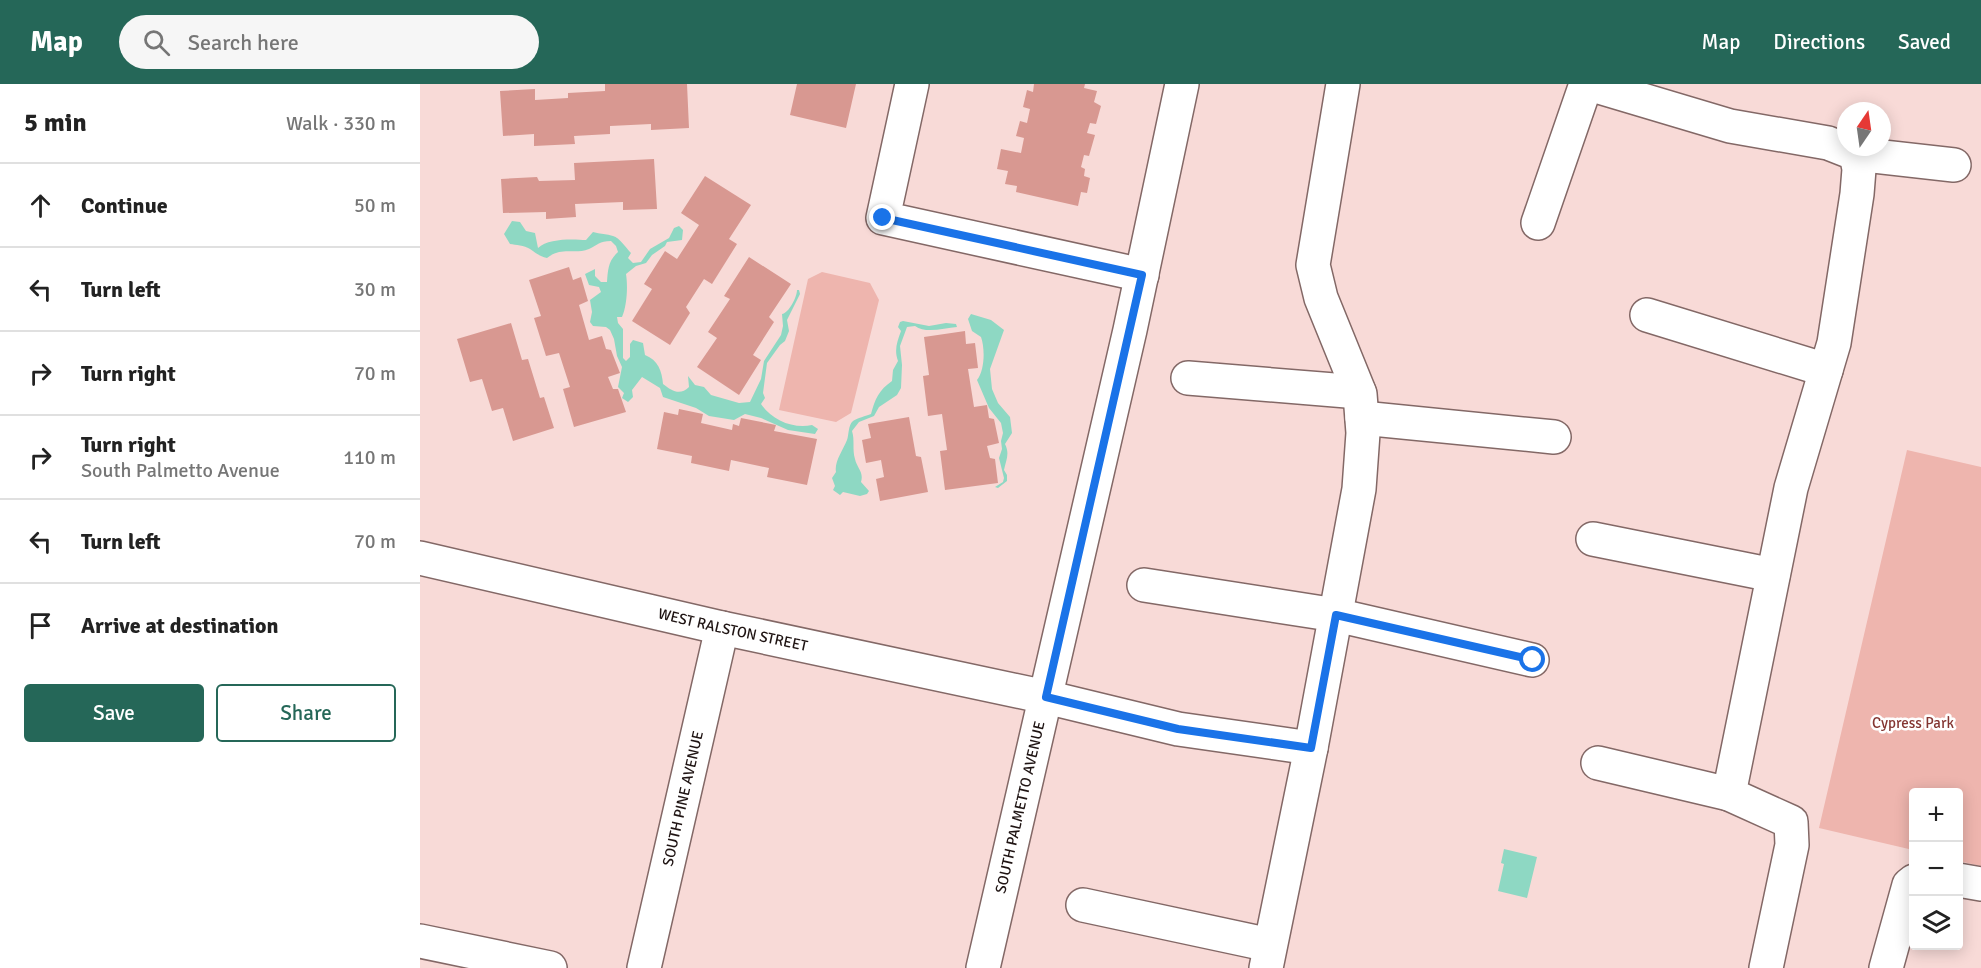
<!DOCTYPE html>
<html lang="en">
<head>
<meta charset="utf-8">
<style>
  :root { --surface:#fff; --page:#f6f6f6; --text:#222; --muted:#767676; --line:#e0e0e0; --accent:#256758 }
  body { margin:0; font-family:Signika,sans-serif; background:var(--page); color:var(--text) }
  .controls { position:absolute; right:18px; bottom:18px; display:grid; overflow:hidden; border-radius:6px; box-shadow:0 3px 15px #0003 }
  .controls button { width:54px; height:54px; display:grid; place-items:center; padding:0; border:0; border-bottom:2px solid var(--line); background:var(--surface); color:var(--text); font:30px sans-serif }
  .compass { position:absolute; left:1417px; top:18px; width:54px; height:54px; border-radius:50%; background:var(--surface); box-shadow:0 3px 15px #0003; rotate:13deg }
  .stop { position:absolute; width:18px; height:18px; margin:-14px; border:4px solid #1a73e8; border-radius:50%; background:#fff }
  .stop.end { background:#1a73e8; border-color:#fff; box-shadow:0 2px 6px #0008 }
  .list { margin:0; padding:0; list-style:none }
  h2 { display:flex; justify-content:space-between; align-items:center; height:78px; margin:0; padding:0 24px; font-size:26px }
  h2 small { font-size:20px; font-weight:400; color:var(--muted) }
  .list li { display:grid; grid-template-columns:39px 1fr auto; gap:18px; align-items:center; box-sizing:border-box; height:84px; padding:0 24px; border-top:2px solid var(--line) }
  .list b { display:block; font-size:22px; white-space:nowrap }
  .list p { margin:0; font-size:20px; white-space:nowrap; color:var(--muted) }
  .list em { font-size:20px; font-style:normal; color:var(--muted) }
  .actions { display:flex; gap:12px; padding:18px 24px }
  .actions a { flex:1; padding:14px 0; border:2px solid var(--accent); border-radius:6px; text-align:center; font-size:21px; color:var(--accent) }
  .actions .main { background:var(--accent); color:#fff }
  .icon { flex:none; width:33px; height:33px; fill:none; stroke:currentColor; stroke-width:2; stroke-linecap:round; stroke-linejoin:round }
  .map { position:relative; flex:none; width:1561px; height:884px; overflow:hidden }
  header { display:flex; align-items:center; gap:36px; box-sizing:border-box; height:84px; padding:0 30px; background:var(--accent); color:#fff }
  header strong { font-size:28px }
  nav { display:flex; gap:33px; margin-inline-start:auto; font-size:21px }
  .search { width:420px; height:54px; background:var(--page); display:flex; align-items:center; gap:15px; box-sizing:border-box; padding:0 21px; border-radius:33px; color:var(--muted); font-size:22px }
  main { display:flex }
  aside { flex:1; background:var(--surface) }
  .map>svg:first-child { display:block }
  .green { fill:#eeb5ae }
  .water { fill:#8ed8c3 }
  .building { fill:#d89891 }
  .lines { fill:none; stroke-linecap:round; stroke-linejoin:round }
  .minor-casing { stroke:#836866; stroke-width:36 }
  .minor { stroke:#fff; stroke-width:33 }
  .route { stroke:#1a73e8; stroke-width:8 }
  .labels { text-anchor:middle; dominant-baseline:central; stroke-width:5; stroke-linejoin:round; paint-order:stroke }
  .street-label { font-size:15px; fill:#1f1413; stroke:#fff }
  .park-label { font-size:15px; fill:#843531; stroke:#fff }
</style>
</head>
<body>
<header>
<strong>Map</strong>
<div class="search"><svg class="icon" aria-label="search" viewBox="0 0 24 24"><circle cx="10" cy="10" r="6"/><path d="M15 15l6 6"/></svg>Search here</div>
<nav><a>Map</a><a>Directions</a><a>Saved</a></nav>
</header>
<main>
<aside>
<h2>5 min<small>Walk · 330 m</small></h2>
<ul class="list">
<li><svg class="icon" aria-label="ahead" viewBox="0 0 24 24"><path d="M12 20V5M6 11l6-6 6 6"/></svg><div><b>Continue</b></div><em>50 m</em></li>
<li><svg class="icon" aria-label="left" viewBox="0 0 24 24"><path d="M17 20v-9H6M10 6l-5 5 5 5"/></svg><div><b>Turn left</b></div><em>30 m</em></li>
<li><svg class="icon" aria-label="right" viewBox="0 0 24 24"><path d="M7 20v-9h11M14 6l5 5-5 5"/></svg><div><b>Turn right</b></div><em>70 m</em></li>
<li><svg class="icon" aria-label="right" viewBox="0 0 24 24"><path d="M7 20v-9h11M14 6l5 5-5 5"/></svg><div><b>Turn right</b><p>South Palmetto Avenue</p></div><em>110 m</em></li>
<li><svg class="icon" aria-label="left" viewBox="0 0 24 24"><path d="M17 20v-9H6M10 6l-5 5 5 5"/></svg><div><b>Turn left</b></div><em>70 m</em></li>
<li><svg class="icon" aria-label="arrive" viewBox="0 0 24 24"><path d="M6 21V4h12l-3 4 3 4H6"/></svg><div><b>Arrive at destination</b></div></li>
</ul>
<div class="actions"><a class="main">Save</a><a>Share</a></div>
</aside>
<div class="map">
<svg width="1561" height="884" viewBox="0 0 1561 884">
  <rect width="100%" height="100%" fill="#f8dad7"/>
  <path class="green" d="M402,188L450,199L459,216L431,329L416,338L359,326L388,195Z
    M1487,366L1561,383V782L1539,777L1538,708H1494L1493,766L1399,744Z"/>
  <path class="water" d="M92,137L100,138L106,147L115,149L118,164C128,154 153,155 166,156L173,148C180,150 187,150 193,152C200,154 206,164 211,169L208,174L213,179L221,178L230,165L249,154L254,144L259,142L263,146L262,156L247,158L245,162L232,171L226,179L216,182L206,190C208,202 207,222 202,233H197L198,239L203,245V274L206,277L210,273V260L213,256L223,259L225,271C238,276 242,287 243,300C252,307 260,312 269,303L268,292L275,301L284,303L291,311L319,319L330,318L341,295L344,277L361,251L363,242L362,230C369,229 377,213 377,206H379L380,210L367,236L369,247L365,257L360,261L347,279L343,309L345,314L341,320C352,336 373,345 392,341L398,345L395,350L368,346L341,334L325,330L314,336L289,332L276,324L243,313L240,304L222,293L212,306L213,313L208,318L202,314L204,309L198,303L202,283L197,272L194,255L190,246L186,243L173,242L170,238L172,228L170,216L181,208L179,203L169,201L165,190L175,185V192L181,198H187C188,186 188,177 198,168L196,162L191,157C179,157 178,161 169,165C154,171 142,162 127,174C119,172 116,169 110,165C104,161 96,161 90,160L84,150Z
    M551,230L571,236L584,246L570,285L572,305L578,319L590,333L592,349L585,360C590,370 586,376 584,386L587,391V397L578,404L575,403L583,398L584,394L579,374L582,365L581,357L583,349L581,339L569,324L557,296C565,286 565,264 561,253L552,247L548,235Z
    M483,237L509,242L526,239L536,240L537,243C524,244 506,250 495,242L487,243L480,262L482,281L481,304L477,311L459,323L454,332L439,338L432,347C435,356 432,365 435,375C437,384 444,388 441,398L449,407L447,410L440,412L423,408L420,411L413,406L415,402L412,394L416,388C414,378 423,366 427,356C429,351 428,341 433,337C437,334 446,332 451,330C455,315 459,306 472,297L473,286L478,277C474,266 477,258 481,247L478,243L480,238Z
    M1084,765L1117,773L1107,814L1078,807L1084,780L1081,779Z"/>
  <path class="building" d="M185,0H267L269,44L231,46V40L190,42V50L154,52L155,60L114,62V50L83,52L80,7L115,5V16L148,14V9L185,7Z
    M377,0H436L426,44L370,31Z
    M614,0H665L664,4L677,7L674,18L681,22L676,40L670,39L667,49L675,51L669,72L664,71L661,83L665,85L664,92L670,94L667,109L661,108L658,122L596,108L597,102L585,100L588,87L577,85L581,65L601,69L604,54L596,52L600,37L607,39L610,25L603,23L607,6L613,8Z
    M234,75L237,125L203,126V118L155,120L156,133L126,135V128L83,129L81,95L117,93L119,97L155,96L154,79Z
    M285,92L331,121L309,155L317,160L292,200L284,195L266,223L270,229L250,261L212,237L232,205L224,200L245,167L257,175L279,141L261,129Z
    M329,173L371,200L349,233L354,238L333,271L341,276L319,311L277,283L297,254L288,248L310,215L304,212Z
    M149,183L153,196L161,193L168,217L159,221L169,256L182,252L186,265L191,266L200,289L188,293L193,305H198L206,328L154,343L143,305L150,303L139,269L126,272L114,234L121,232L109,196Z
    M91,239L102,276L108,275L120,314L124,313L134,344L93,357L83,324L72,327L62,295L50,298L37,255Z
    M545,247L546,260L555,259L558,284L548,285L554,323L567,321L569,334L574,335L579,359L567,362L570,374L575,375L578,399L525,406L520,367L527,366L522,330L508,332L503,292L509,291L504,253Z
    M259,325L283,330L281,339L312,346L313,340L319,342L321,334L356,341L354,347L397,355L387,401L347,393L349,384L311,376L309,387L271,379L272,372L237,365L244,328L258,331Z
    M489,333L496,372L501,373L508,408L460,417L456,395L464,393L461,376L446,379L442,356L451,354L448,340Z"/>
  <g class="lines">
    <defs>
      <g id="minor">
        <path d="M492,0L463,134L722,191"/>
        <path d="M1169,0L1310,42L1408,59L1436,70L1439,85L1437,110L1414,259L1371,404L1309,710L1371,738L1372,761L1346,884"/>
        <path d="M1436,70L1534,81"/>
        <path d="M1118,139L1166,0"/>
        <path d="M1227,231L1406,286"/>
        <path d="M768,294L939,308"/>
        <path d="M942,334L1134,353"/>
        <path d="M1173,455L1353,491"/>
        <path id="s1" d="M0,474L302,544L626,613L758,645L891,664"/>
        <path d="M724,501L916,531L1112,576"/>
        <path d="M1178,679L1309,710"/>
        <path d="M1538,796L1561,800"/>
        <path d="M663,821L850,861"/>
        <path d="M0,857L130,884"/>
        <path id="s2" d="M224,884L302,544"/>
        <path id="s3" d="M563,884L710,246L762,0"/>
        <path d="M846,884L891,664L939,405L943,349L940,310L901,214L893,181L923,0"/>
        <path d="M1466,884L1489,801L1494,797"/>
      </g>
    </defs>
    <use href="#minor" class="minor-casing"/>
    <use href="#minor" class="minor"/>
  </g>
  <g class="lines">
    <path class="route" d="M463,134L722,191L626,613L758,645L891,664L916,531L1113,576"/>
  </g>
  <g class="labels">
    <g class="street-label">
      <text stroke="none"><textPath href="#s1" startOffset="321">WEST RALSTON STREET</textPath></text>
      <text stroke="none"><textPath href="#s2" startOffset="174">SOUTH PINE AVENUE</textPath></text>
      <text stroke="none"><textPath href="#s3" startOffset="165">SOUTH PALMETTO AVENUE</textPath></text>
    </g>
    <g class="park-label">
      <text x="1493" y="639">Cypress Park</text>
    </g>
  </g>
</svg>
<div class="controls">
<button>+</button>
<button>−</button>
<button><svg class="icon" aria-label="layers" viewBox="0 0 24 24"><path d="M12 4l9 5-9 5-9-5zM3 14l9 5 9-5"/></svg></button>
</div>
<svg class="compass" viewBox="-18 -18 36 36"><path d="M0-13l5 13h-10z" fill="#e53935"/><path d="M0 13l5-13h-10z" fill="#767676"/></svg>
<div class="stop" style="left:1113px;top:576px"></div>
<div class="stop end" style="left:463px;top:134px"></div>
</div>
</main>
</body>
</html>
